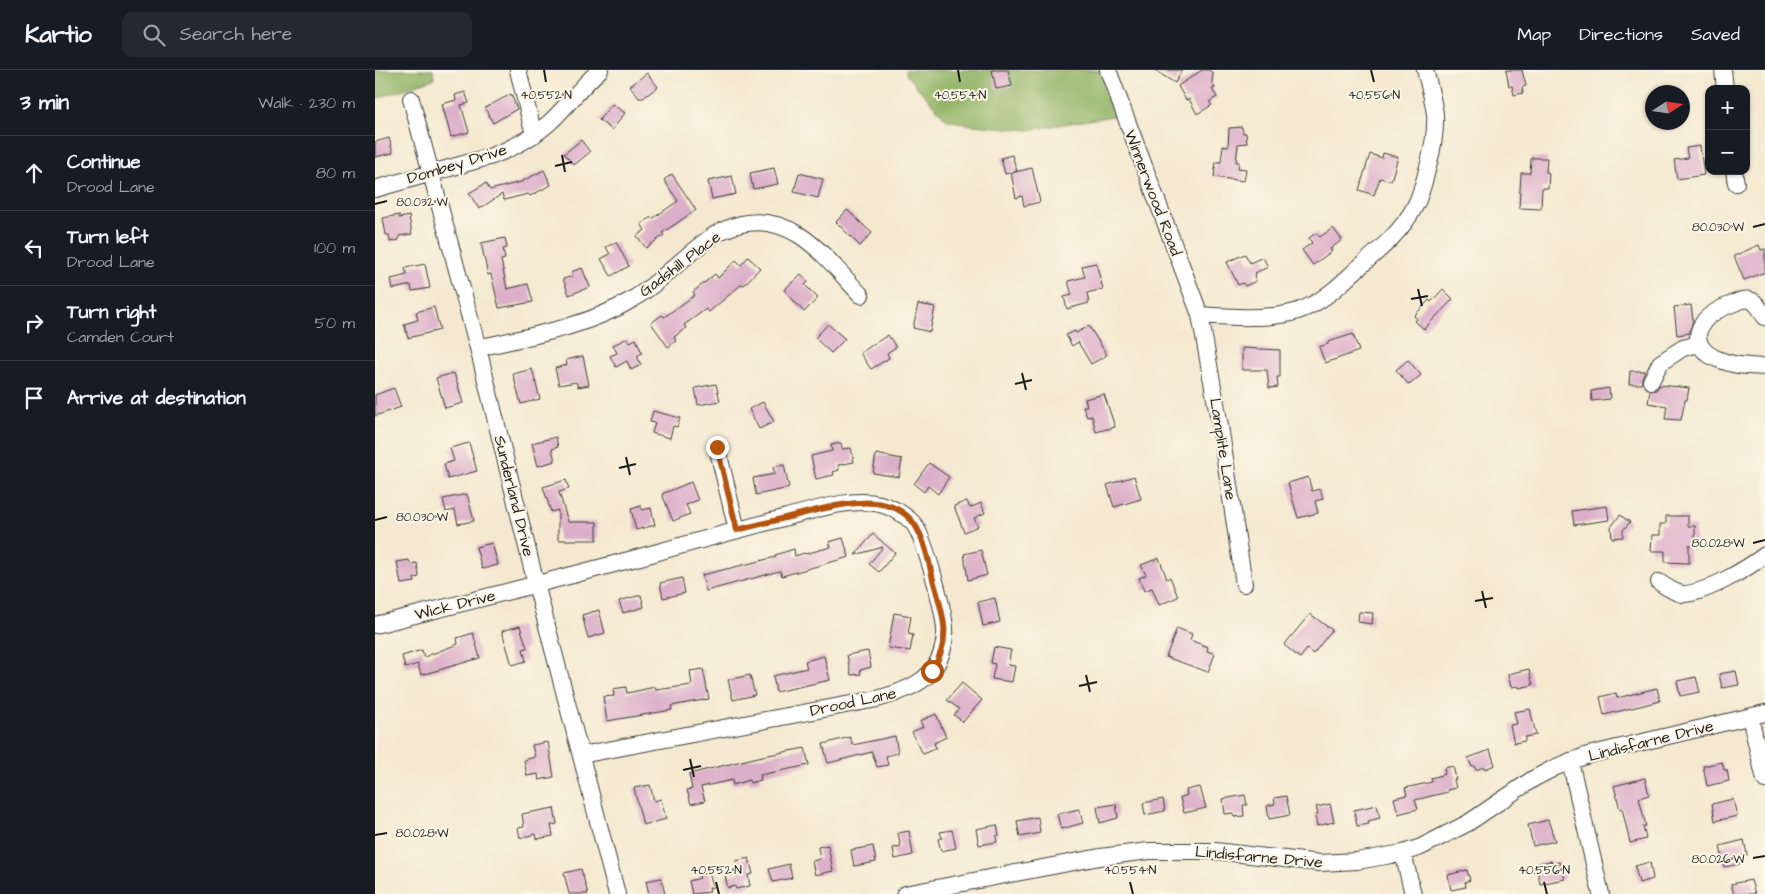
<!DOCTYPE html>
<html lang="en">
<head>
<meta charset="utf-8">
<style>
  :root { --surface:#171b24; --page:#242831; --text:#f1f3f6; --muted:#9ea1a6; --line:#363941 }
  body { margin:0; font-family:"Architects Daughter",sans-serif; background:var(--page); color:var(--text) }
  .controls { position:absolute; right:15px; top:15px; display:grid; overflow:hidden; border-radius:10px; box-shadow:0 1px 4px #0004 }
  .controls button { width:45px; height:45px; display:grid; place-items:center; padding:0; border:0; border-bottom:1px solid var(--line); background:var(--surface); color:var(--text); font:25px sans-serif }
  .compass { position:absolute; left:1270px; top:15px; width:45px; height:45px; border-radius:50%; background:var(--surface); box-shadow:0 1px 4px #0004; rotate:78deg }
  .stop { position:absolute; width:15px; height:15px; margin:-11px; border:4px solid #b45309; border-radius:50%; background:#fff }
  .stop.end { background:#b45309; border-color:#fff; box-shadow:0 1px 5px #0008 }
  .list { margin:0; padding:0; list-style:none }
  h2 { display:flex; justify-content:space-between; align-items:center; height:65px; margin:0; padding:0 20px; font-size:21px }
  h2 small { font-size:16px; font-weight:400; color:var(--muted) }
  .list li { display:grid; grid-template-columns:32px 1fr auto; gap:15px; align-items:center; box-sizing:border-box; height:75px; padding:0 20px; border-top:1px solid var(--line) }
  .list b { display:block; font-size:19px; white-space:nowrap }
  .list p { margin:0; font-size:16px; white-space:nowrap; color:var(--muted) }
  .list em { font-size:16px; font-style:normal; color:var(--muted) }
  .icon { flex:none; width:28px; height:28px; fill:none; stroke:currentColor; stroke-width:2; stroke-linecap:round; stroke-linejoin:round }
  .map { position:relative; flex:none; width:1390px; height:824px; overflow:hidden }
  header { display:flex; align-items:center; gap:30px; box-sizing:border-box; height:70px; padding:0 25px; background:var(--surface); border-bottom:1px solid var(--line) }
  header strong { font-size:24px }
  nav { display:flex; gap:28px; margin-inline-start:auto; font-size:18px }
  .search { width:350px; height:45px; background:var(--page); display:flex; align-items:center; gap:12px; box-sizing:border-box; padding:0 18px; border-radius:10px; color:var(--muted); font-size:19px }
  main { display:flex }
  aside { flex:1; background:var(--surface) }
  .map>svg:first-child { display:block }
  .forest { fill:#94b66a; stroke:#586943 }
  .building { fill:#dbaec9 }
  .lines { fill:none; stroke-linecap:round; stroke-linejoin:round }
  .minor-casing { stroke:#3c3b37; stroke-width:18 }
  .minor { stroke:#fff; stroke-width:16 }
  .route { stroke:#b45309; stroke-width:6 }
  .ticks { fill:none; stroke:#1c1c1c; stroke-width:2 }
  .labels { text-anchor:middle; dominant-baseline:central; stroke-width:4; stroke-linejoin:round; paint-order:stroke }
  .street-label { font-size:16px; fill:#1c1c1c; stroke:#fcf5e5 }
  .ticks-label { font-size:12px; text-anchor:middle; fill:#1c1c1c; stroke:#fcf5e5; stroke-width:4; stroke-linejoin:round; paint-order:stroke }
</style>
</head>
<body>
<header>
<strong>Kartio</strong>
<div class="search"><svg class="icon" aria-label="search" viewBox="0 0 24 24"><circle cx="10" cy="10" r="6"/><path d="M15 15l6 6"/></svg>Search here</div>
<nav><a>Map</a><a>Directions</a><a>Saved</a></nav>
</header>
<main>
<aside>
<h2>3 min<small>Walk · 230 m</small></h2>
<ul class="list">
<li><svg class="icon" aria-label="ahead" viewBox="0 0 24 24"><path d="M12 20V5M6 11l6-6 6 6"/></svg><div><b>Continue</b><p>Drood Lane</p></div><em>80 m</em></li>
<li><svg class="icon" aria-label="left" viewBox="0 0 24 24"><path d="M17 20v-9H6M10 6l-5 5 5 5"/></svg><div><b>Turn left</b><p>Drood Lane</p></div><em>100 m</em></li>
<li><svg class="icon" aria-label="right" viewBox="0 0 24 24"><path d="M7 20v-9h11M14 6l5 5-5 5"/></svg><div><b>Turn right</b><p>Camden Court</p></div><em>50 m</em></li>
<li><svg class="icon" aria-label="arrive" viewBox="0 0 24 24"><path d="M6 21V4h12l-3 4 3 4H6"/></svg><div><b>Arrive at destination</b></div></li>
</ul>
</aside>
<div class="map">
<svg width="1390" height="824" viewBox="0 0 1390 824">
  <rect width="100%" height="100%" fill="#fcf5e5"/>
  <filter id="ink" filterUnits="userSpaceOnUse"><feTurbulence type="fractalNoise" baseFrequency=".02" numOctaves="2"/><feDisplacementMap in="SourceGraphic" scale="10" xChannelSelector="R" yChannelSelector="G"/><feConvolveMatrix kernelMatrix="1 2 1 2 8 2 1 2 1" color-interpolation-filters="sRGB"/></filter>
  <filter id="wash" filterUnits="userSpaceOnUse"><feTurbulence type="fractalNoise" baseFrequency=".0096" numOctaves="4" result="noise"/><feDisplacementMap in="SourceGraphic" scale="20" xChannelSelector="R" yChannelSelector="G"/><feGaussianBlur stdDeviation="1.12" result="paint"/><feColorMatrix in="noise" values="0 0 0 0 0 0 0 0 0 0 0 0 0 0 0 0 0 1.4 0 .05"/><feComposite in="paint" operator="in"/></filter>
  <g filter="url(#wash)">
    <rect width="100%" height="100%" fill="#f4e9d0"/>
    <path class="forest" d="M0,0H58L59,9L0,29Z
      M530,0H727L744,45L653,60L597,55L572,50L532,6Z"/>
    <g id="blocks">
      <path class="building" d="M617,0H633L637,16L621,19Z
        M779,0H807L800,13Z
        M827,0H834L838,3L837,13L840,18L837,19L842,27L834,32L837,35L822,44L814,29L811,30L803,16Z
        M1131,0H1147L1151,16L1147,17L1148,23L1139,25L1137,16H1134Z
        M272,3L283,17L268,28H264L255,16Z
        M90,22L94,33L86,35L94,62L76,67L67,34L81,30L80,25Z
        M136,24L142,39L118,53L110,38Z
        M237,34L250,43L237,60L224,50Z
        M867,57L868,63H871L872,73L863,74L861,92H864L863,98L871,99L869,111L839,107L841,92H846L848,76L853,77L854,58Z
        M14,68L18,83L0,87V72Z
        M206,70L215,82L199,95L189,84Z
        M1325,76L1329,105L1302,109L1299,90L1313,88L1311,78Z
        M1008,83L1023,87L1016,111L1005,108L999,125L984,120L995,84L1007,88Z
        M637,85L642,101L630,104L626,88Z
        M1156,88H1172L1171,102L1174,103L1173,118H1167L1166,139L1144,138L1146,103H1155Z
        M399,98L403,114L378,119L375,103Z
        M657,98L665,132L649,136L647,126L641,128L636,103Z
        M169,100L176,115L155,126L153,124L129,130L127,124L104,139L94,123L111,113L115,120L146,112Z
        M424,103L448,109L443,128L419,122Z
        M297,104L321,140L287,163L289,165L271,178L262,166L270,160L266,154L276,147L277,149L303,131L289,110Z
        M357,106L361,124L337,129L333,111Z
        M472,140L497,163L485,176L461,152Z
        M24,145V148L34,146L37,164L24,166V170L15,172L14,165H11L8,148Z
        M958,158L967,170L955,179L957,181L938,195L927,180L937,173L934,168L941,163L945,167Z
        M130,168L132,178L128,179L130,189L126,190L132,219L153,214L158,232L124,238L116,204L113,205L106,173Z
        M241,172L254,196L236,206L226,189L235,184L231,177Z
        M1384,175L1386,180L1390,179V202L1369,210L1359,186Z
        M870,184L875,193L888,187L893,197L880,203L881,205L879,206L881,211L870,216L868,213L863,215L852,192Z
        M373,187L385,198L369,215L367,214L334,242L331,239L309,255L311,258L299,267L301,271L293,277L276,253L287,245L289,247L320,225L318,222L340,204L343,208L361,190L366,195Z
        M721,193L728,219L712,223L714,233L692,239L689,227L697,225L693,211L710,207L707,196Z
        M50,194L55,218L37,221L36,215L18,219L16,209L32,205L30,198Z
        M207,198L215,217L194,225L188,209L198,206L196,202Z
        M426,204L433,212L430,215L443,228L429,242L409,220Z
        M1068,219L1078,229L1049,259L1040,251L1042,249L1039,246L1054,230L1056,232Z
        M543,234L560,237L555,262L538,258Z
        M1316,235L1318,250L1314,263L1302,265L1299,237Z
        M59,237L65,260L33,268L29,254L43,250L41,242Z
        M453,254L470,269L456,283L440,268Z
        M714,256L732,285L716,294L703,272L697,276L691,265L700,261L701,263Z
        M978,264L984,281L950,293L944,277L953,274V272Z
        M513,265L521,277L512,283L514,288L496,299L485,283Z
        M253,268L255,272L261,269L267,283L262,286L266,295L256,300L252,291L241,297L235,286L242,283L238,275Z
        M867,278L905,280V307H902L903,317L894,318L892,300H867Z
        M208,286L214,315L203,317L201,312L184,315L180,298L192,295L191,290Z
        M1033,290L1046,305L1034,315L1021,300Z
        M157,299L165,329L146,334L138,304Z
        M1255,301H1270L1267,307V314H1254Z
        M79,303L88,333L70,338L61,308Z
        M341,314L345,331L323,335L320,318Z
        M1285,315L1314,318L1312,330H1310L1306,350L1290,349L1292,336L1273,333L1275,321L1281,320Z
        M19,318L26,337L0,346V325Z
        M1234,318L1235,329L1217,331L1216,321Z
        M729,324L740,357L721,362L717,346L712,347L708,336H712L710,329Z
        M388,332L399,352L384,359L374,339Z
        M278,341L305,348L302,357L298,356L295,368L277,363L280,353L275,352Z
        M181,367L183,377L177,379L180,391L163,396L157,373Z
        M94,373L102,401L73,409L69,394L79,391L75,378Z
        M466,373L467,379L476,378L479,392L463,395L464,400L458,402L459,405L441,409L436,386L457,381L456,375Z
        M501,384L527,389L524,407L498,403Z
        M554,393L574,407L563,424L553,416L549,422L539,414Z
        M409,395L414,418L381,425L378,408L400,404L398,397Z
        M759,406L766,429L739,437L732,415Z
        M933,407L937,421L945,419L948,429L940,431L943,443L923,448L913,413Z
        M191,410L194,419L184,422L193,452H222V470H183V440L176,442L168,417Z
        M316,412L323,430L311,435L315,444L298,451L287,424Z
        M92,424L99,451L83,454L80,440L71,442L68,429Z
        M592,431L595,438L606,433L610,443L599,448L603,456L589,462L579,436Z
        M266,436L267,440L276,438L280,455L261,460L256,439Z
        M1232,436L1234,450L1199,455L1197,441Z
        M1245,445L1255,452L1248,460V467L1237,468L1236,457Z
        M1291,446H1313V456H1320V475H1314V493L1290,492V481H1276L1277,465H1285V454H1291Z
        M498,464L520,483L504,502L494,494L508,477L480,485Z
        M468,468L474,487L407,506L405,501L331,521L327,505L401,487L400,485L419,479L420,486L429,483L430,484L456,477L454,472Z
        M117,473L123,495L107,499L101,477Z
        M606,480L612,505L593,510L589,484Z
        M784,488L792,509L795,507L803,527L784,535L777,518L769,521L764,508L771,505L766,495Z
        M34,490L35,494L42,493L44,507L39,508L40,512L26,514L22,492Z
        M307,508L310,523L288,528L285,513Z
        M266,525L269,537L248,543L244,531Z
        M620,528L625,552L608,556L603,532Z
        M224,540L230,563L213,568L207,545Z
        M984,542L998,543L997,554L983,552Z
        M519,543L536,546L533,564L538,565L535,581L513,578Z
        M935,544L957,560L938,584L932,579L925,588L909,575Z
        M145,556L152,578L148,579L151,591L137,595L127,561Z
        M802,558L817,564L815,570L833,577L832,581L840,584L833,602L791,587Z
        M98,563L105,588L46,605L43,594L30,598L27,586L47,580L49,587L83,574L82,568Z
        M619,577L636,580L633,595L640,596L637,612L617,609L620,594L616,593Z
        M493,581L496,597L485,600L486,604L476,605L472,585Z
        M449,586L455,610L401,622L398,606L432,598L430,591Z
        M328,599L334,629L296,636L297,640L232,651L228,627L239,626L238,619L251,617L252,623L280,617L281,620L317,615L315,601Z
        M1154,599L1158,615L1144,618L1143,616L1136,617L1133,604Z
        M1361,601L1364,615L1347,618L1344,604Z
        M375,605L380,625L358,630L353,610Z
        M1321,607L1325,622L1305,626L1302,611Z
        M587,613L607,630L588,652L579,645L584,639L572,630Z
        M1282,618L1285,631L1229,645L1225,627L1241,623L1242,628Z
        M1155,639L1161,665L1150,667V671L1139,673L1135,655L1142,654L1139,642Z
        M561,644L571,667L559,673L561,678L548,684L537,662L548,657L545,651Z
        M520,666L523,683L511,686L513,695L502,697L497,682L453,693L448,674L475,667L478,675Z
        M173,672L179,707L164,710L163,704L152,706L149,690L160,687L157,675Z
        M430,678L434,695L385,705L386,710L375,713L374,710L358,715L357,710L326,717L330,731L316,734L312,720L317,719L314,704L383,687Z
        M1115,680L1120,695L1110,699L1109,697L1101,700L1099,696L1097,697L1093,688Z
        M1347,692L1349,700H1352L1354,711L1332,716L1328,696Z
        M1078,696L1081,709L1079,710L1081,718L1072,720L1073,722L1040,730L1043,739L1023,744L1019,728L1032,725L1030,718L1057,712L1056,708L1070,704L1069,698Z
        M1270,708L1274,725L1264,728L1271,756H1268L1271,769L1255,773L1247,738L1245,739L1239,716Z
        M275,715L279,731L286,729L291,749L268,755L259,718Z
        M825,717L831,738L809,743L805,728L812,725L811,720Z
        M870,725L872,735H868L869,746L859,747L858,743L850,744L848,729Z
        M911,726L915,745L894,749L892,736L900,734L899,728Z
        M788,729L790,741L770,745L768,733Z
        M1358,729L1362,746L1340,751L1337,734Z
        M741,734L743,748L725,753L722,737Z
        M955,734L959,752L942,756L940,745L943,744L941,737Z
        M1002,735L1005,748L993,751L994,754L982,756L979,740Z
        M179,738L182,754L176,755L178,766L162,769L161,764L145,768L143,758L149,757L147,744Z
        M704,739L708,753L686,759L682,744Z
        M663,747L665,763L645,767L642,751Z
        M1173,750L1180,771L1158,776L1153,755Z
        M622,755L624,765L621,766L622,772L604,775L601,759Z
        M577,760L581,778L566,781L563,769L567,768L565,762Z
        M534,761L538,785L520,789L518,778L526,777L523,763Z
        M1369,770L1372,785L1363,787L1365,794L1349,797L1345,776Z
        M453,775L458,801L440,805L437,791L445,789L443,777Z
        M498,776L501,792L479,796L476,780Z
        M374,788L378,804L373,805L375,816L361,819L360,816L353,818L350,806L364,803L361,791Z
        M1176,791L1177,794L1184,792L1190,809L1165,814L1161,794Z
        M1275,792L1278,809L1264,813L1260,796Z
        M414,794L417,808L398,812L394,799Z
        M206,799L213,824H194L189,803Z
        M1092,800L1095,810L1090,812L1091,817L1076,820L1073,805Z
        M334,802L338,817L334,818L335,822L317,824L314,811L325,808L324,805Z
        M286,808L290,824H274L271,811Z
        M1376,810L1380,824H1359L1356,814Z"/>
    </g>
  </g>
  <g filter="url(#ink)">
    <use href="#blocks" fill-opacity="0" stroke="#3c3b37" stroke-width="1"/>
    <g class="lines">
      <defs>
        <path id="minor" d="M143,0L159,65
          M733,0L825,245L845,356L869,514
          M1348,0L1350,19
          M36,29L103,278L161,514L242,824
          M1359,101L1361,113
          M0,119L117,86C138,78 157,68 174,53C192,37 206,16 225,0
          M825,245C852,247 897,250 923,241C946,233 964,216 981,200C1003,181 1027,162 1040,136C1047,123 1050,107 1054,93C1058,77 1061,61 1060,44C1058,29 1054,15 1050,0
          M1390,247C1386,241 1382,232 1375,230C1369,228 1362,232 1357,234C1349,237 1336,243 1330,250C1316,267 1325,283 1345,290C1359,296 1374,296 1390,297
          M103,278C155,266 212,257 258,229C285,213 307,188 332,170C342,162 354,157 366,154C421,142 453,191 486,225
          M1276,311L1285,293L1308,278L1324,274
          M342,377L362,460
          M1284,512C1291,517 1300,523 1308,524C1330,524 1373,498 1390,485
          M0,555C92,532 185,509 276,484C322,471 367,459 412,447C440,440 477,427 505,434C517,437 529,444 538,453C549,465 572,548 570,565C567,607 538,619 502,629L206,685
          M1375,647L1390,710
          M1195,691L1226,824
          M1028,783L1038,824
          M530,824L725,787L774,781H840L945,793L982,791L1028,783L1046,777L1093,753L1158,709L1181,697L1213,685L1390,643"/>
      </defs>
      <use href="#minor" class="minor-casing"/>
      <use href="#minor" class="minor"/>
    </g>
  </g>
  <g class="lines" filter="url(#ink)">
    <path class="route" d="M342,377L362,460C382,455 402,450 422,445C457,436 515,418 540,455C551,472 554,495 559,513C569,548 577,568 557,601"/>
  </g>
  <path class="ticks" d="M169,0L171,12M583,0L585,12M996,0L999,12M187,85L190,102M180,96L197,92M0,134L12,131M1378,157L1390,154M1043,219L1047,236M1036,229L1053,226M647,303L651,320M640,314L657,310M251,387L255,405M244,398L261,394M0,450L12,447M1378,473L1390,470M1107,521L1111,538M1100,531L1118,528M711,605L715,622M704,616L722,612M315,689L319,707M308,700L326,696M0,765L12,763M1378,788L1390,786M341,812L344,824M755,812L758,824M1169,812L1172,824"/>
  <g class="labels">
    <g class="street-label">
      <text transform="translate(82 94) rotate(-17)">Dombey Drive</text>
      <text transform="translate(778 123) rotate(69)">Winnerwood Road</text>
      <text transform="translate(305 194) rotate(-37)">Gadshill Place</text>
      <text transform="translate(848 379) rotate(81)">Lamplite Lane</text>
      <text transform="translate(139 426) rotate(76)">Sunderland Drive</text>
      <text transform="translate(80 535) rotate(-14)">Wick Drive</text>
      <text transform="translate(478 632) rotate(-12)">Drood Lane</text>
      <text transform="translate(1276 671) rotate(-14)">Lindisfarne Drive</text>
      <text transform="translate(884 787) rotate(5)">Lindisfarne Drive</text>
    </g>
  </g>
  <g class="ticks-label">
    <text x="171" y="29">40.552°N</text>
    <text x="585" y="29">40.554°N</text>
    <text x="999" y="29">40.556°N</text>
    <text x="47" y="136">80.032°W</text>
    <text x="1343" y="161">80.030°W</text>
    <text x="47" y="451">80.030°W</text>
    <text x="1343" y="477">80.028°W</text>
    <text x="47" y="767">80.028°W</text>
    <text x="1343" y="793">80.026°W</text>
    <text x="341" y="804">40.552°N</text>
    <text x="755" y="804">40.554°N</text>
    <text x="1169" y="804">40.556°N</text>
  </g>
</svg>
<div class="controls">
<button>+</button>
<button>−</button>
</div>
<svg class="compass" viewBox="-18 -18 36 36"><path d="M0-13l5 13h-10z" fill="#e53935"/><path d="M0 13l5-13h-10z" fill="#9ea1a6"/></svg>
<div class="stop" style="left:557px;top:601px"></div>
<div class="stop end" style="left:342px;top:377px"></div>
</div>
</main>
</body>
</html>
